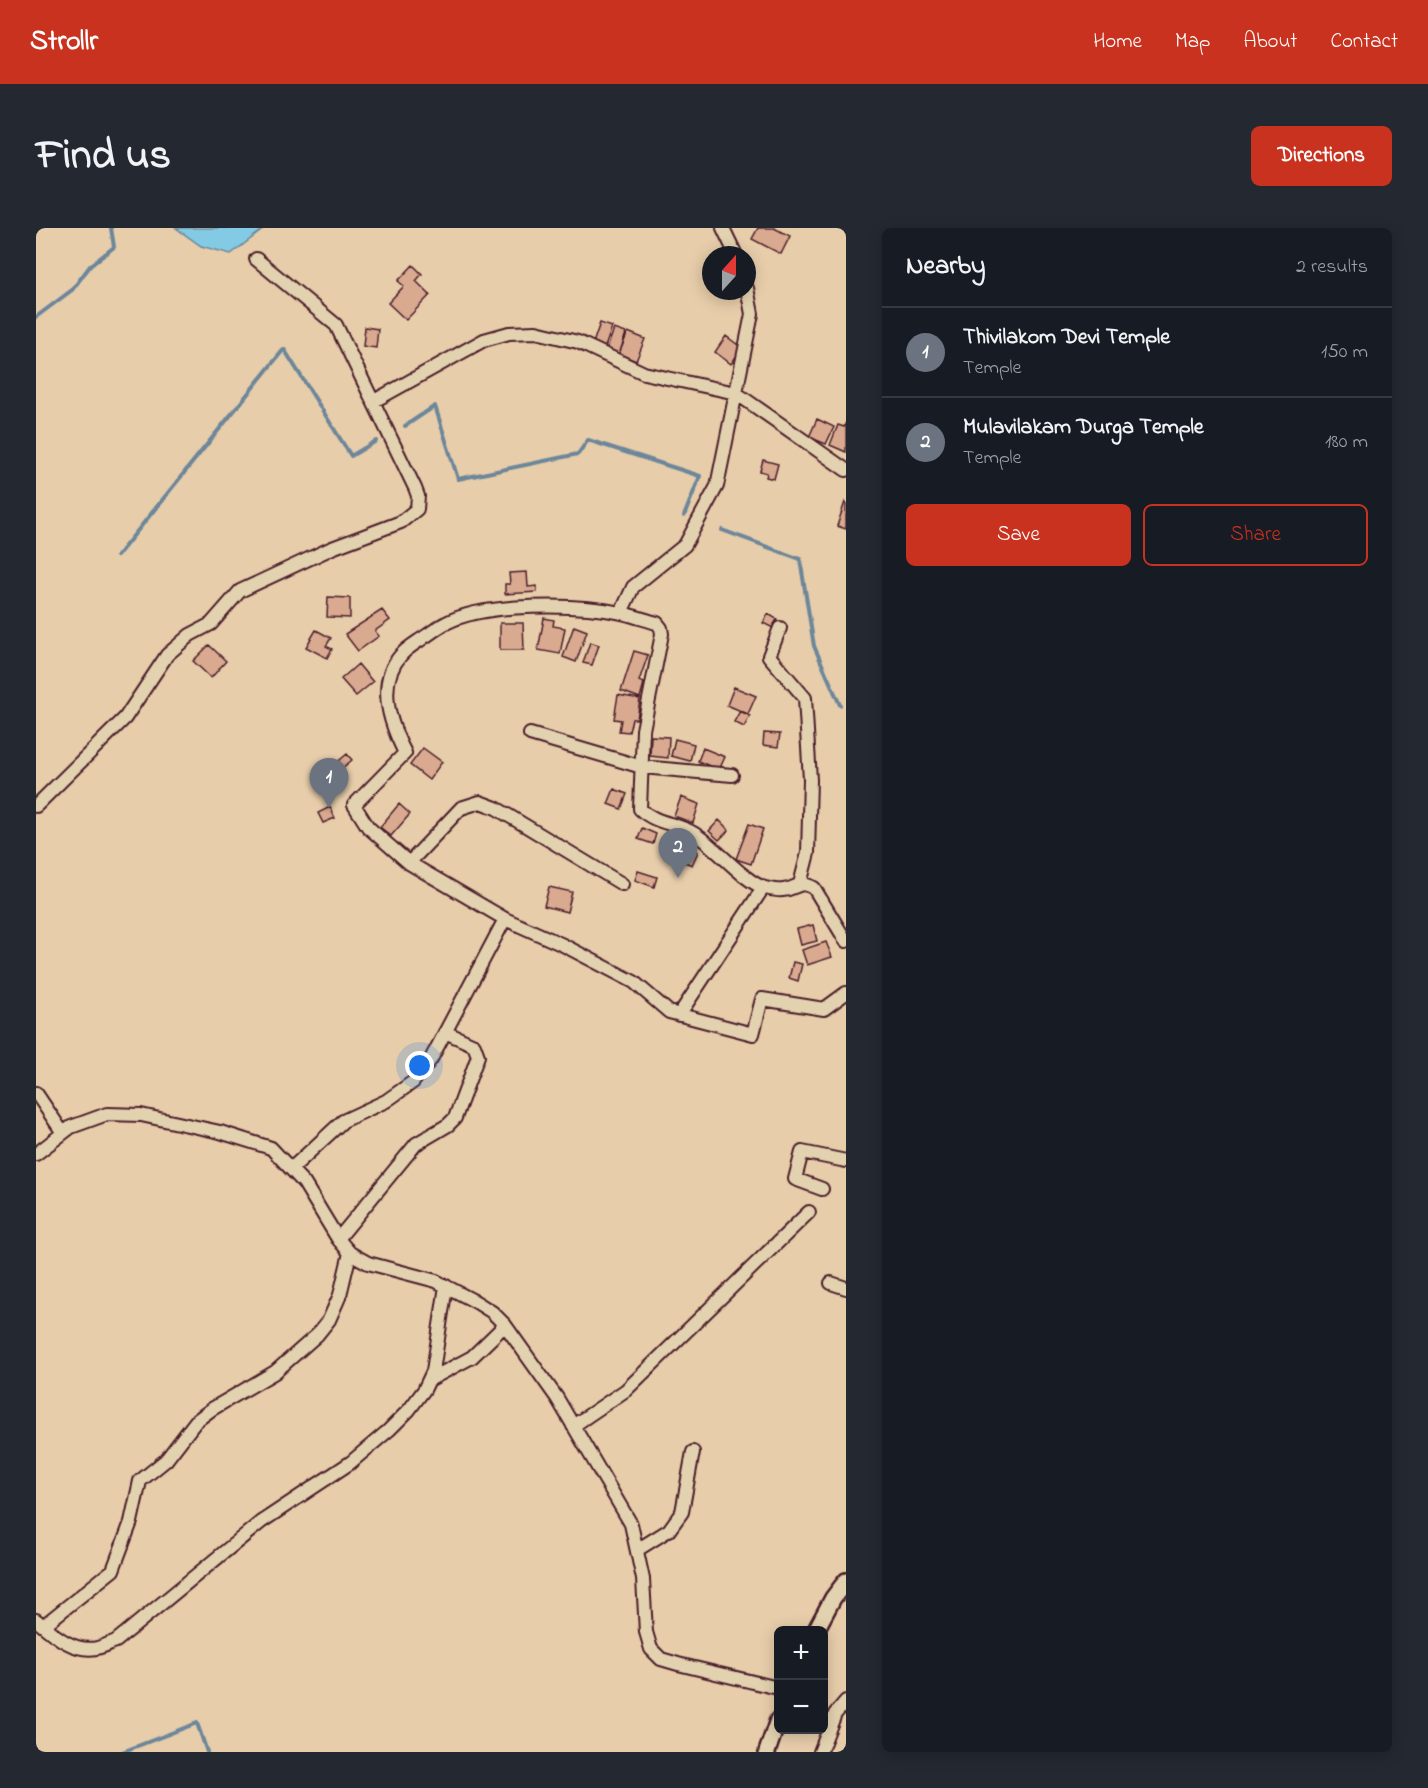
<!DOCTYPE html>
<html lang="en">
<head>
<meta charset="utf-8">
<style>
  :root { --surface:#171b24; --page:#242831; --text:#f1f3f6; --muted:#9ea1a6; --line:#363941; --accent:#c8321e }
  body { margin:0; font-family:"Indie Flower",sans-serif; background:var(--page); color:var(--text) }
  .controls { position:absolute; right:18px; bottom:18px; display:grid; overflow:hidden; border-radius:9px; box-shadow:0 3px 15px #0003 }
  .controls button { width:54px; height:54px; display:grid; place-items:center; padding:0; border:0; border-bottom:2px solid var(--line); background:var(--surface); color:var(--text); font:30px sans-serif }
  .compass { position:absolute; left:666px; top:18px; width:54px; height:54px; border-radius:50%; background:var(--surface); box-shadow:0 3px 15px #0003; rotate:21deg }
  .you { position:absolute; left:384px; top:838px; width:21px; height:21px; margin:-15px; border:4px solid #fff; border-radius:50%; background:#1a73e8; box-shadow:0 0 0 9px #1a73e833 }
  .badge { display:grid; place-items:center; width:39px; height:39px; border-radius:50%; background:var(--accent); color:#fff; font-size:20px; font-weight:700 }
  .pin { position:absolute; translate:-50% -50px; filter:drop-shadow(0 2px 3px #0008) }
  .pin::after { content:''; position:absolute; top:32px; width:21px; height:18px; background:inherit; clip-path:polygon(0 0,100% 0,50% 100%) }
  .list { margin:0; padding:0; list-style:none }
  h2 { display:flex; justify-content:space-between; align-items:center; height:78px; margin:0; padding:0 24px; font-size:26px }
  h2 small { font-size:20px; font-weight:400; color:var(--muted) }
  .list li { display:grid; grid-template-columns:39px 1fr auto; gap:18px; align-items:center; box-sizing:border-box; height:90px; padding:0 24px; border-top:2px solid var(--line) }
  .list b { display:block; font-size:22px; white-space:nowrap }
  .list p { margin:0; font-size:20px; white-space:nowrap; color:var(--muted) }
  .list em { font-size:20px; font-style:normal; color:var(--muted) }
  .actions { display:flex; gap:12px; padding:18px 24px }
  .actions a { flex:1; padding:14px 0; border:2px solid var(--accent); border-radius:9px; text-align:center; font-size:21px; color:var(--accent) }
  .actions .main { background:var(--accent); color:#fff }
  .map { position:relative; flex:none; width:810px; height:1524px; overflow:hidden; border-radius:9px }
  header { display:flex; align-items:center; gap:36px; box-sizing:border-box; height:84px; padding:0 30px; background:var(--accent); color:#fff }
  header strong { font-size:28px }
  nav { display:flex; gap:33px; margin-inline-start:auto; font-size:21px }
  .intro { display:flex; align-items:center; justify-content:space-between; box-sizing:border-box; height:144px; padding:0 36px }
  h1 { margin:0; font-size:42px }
  .button { padding:15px 27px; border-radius:9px; background:var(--accent); color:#fff; font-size:21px; font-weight:700 }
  main { display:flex; gap:36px; padding:0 36px }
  aside { flex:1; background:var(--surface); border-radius:9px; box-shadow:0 3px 15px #0003 }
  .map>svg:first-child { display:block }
  .water { fill:#83cbe4; stroke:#6c869a; stroke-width:1.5 }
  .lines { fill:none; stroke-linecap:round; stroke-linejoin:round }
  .stream { stroke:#6c869a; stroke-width:4 }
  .building { fill:#d9a990; stroke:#4a1f2b; stroke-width:1.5 }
  .minor-casing { stroke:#4a1f2b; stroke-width:16 }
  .tertiary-casing { stroke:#4a1f2b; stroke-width:20 }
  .minor { stroke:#e3d2af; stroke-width:12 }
  .tertiary { stroke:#e3d2af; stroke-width:15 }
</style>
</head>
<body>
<header>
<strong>Strollr</strong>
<nav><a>Home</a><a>Map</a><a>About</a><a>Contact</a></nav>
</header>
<div class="intro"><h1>Find us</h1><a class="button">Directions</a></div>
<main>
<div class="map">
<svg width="810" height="1524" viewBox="0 0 810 1524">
  <rect width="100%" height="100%" fill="#e7cdaa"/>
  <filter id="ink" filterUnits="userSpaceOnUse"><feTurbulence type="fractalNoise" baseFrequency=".0167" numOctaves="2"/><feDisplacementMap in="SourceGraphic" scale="12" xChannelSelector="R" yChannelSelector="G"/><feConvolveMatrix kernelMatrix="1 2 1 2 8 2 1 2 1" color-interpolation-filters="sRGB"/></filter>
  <g filter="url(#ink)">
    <path class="water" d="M140,0H229L195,26L165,18Z"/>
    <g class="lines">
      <path class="stream" d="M0,89L36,62L54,38L78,19L75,0
        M369,198L399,178L422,251L542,226L552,212L664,248L648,288
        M686,302L764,331L778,418L804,477
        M81,328L248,121L315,228L340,213
        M86,1524L161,1495L171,1524"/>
    </g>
    <path class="building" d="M722,0H738L754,8L745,26L716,11Z
      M377,37L386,46L380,53L394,67L370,92L352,75L368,58L362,53Z
      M564,95L576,99L568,122L556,118Z
      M329,99L342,101L340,120L327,118Z
      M578,101L590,105L582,130L569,126Z
      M592,104L609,111L600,133L583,126Z
      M690,108L706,120L695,136L679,124Z
      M781,191L798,199L790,216L773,209Z
      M810,194V224L794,217L802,197L808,199Z
      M727,232L742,236L738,251L730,249L731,245L724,243Z
      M809,274L810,275V301L801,298Z
      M491,344L492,359L501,358V364L469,366V356H474L473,345Z
      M292,369L314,370V390L291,389Z
      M346,382L354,392L339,403L343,408L322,423L309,406Z
      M732,386L741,391L737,400L727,395Z
      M508,390L518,392L517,398L529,400L524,426L502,422Z
      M464,395H487L488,422H464Z
      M538,398L551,403L540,434L527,429Z
      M280,402L295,410L290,418L296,421L291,430L270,419Z
      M554,414L563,417L556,437L547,435Z
      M173,417L190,433L175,450L157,433Z
      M598,423L612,427L603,453L608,455L604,470L585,463Z
      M322,436L337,454L320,468L305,451Z
      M698,459L720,468L712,486L691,477Z
      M582,467L604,471L601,491H596L593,504L583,503L585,492L578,491Z
      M704,483L714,488L708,499L698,494Z
      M728,505L744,506L742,519L727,517Z
      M615,508L633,509L632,530L614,528Z
      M639,511L658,516L654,533L635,528Z
      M387,520L406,534L393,552L374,537Z
      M667,520L689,529L683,542L662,533Z
      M311,526L316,532L304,542L299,536Z
      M578,561L591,566L585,581L572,576Z
      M645,569L663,576L657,595L638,588Z
      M363,576L374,586L355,608L344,599Z
      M294,579L299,590L287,595L282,585Z
      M683,592L693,602L683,612L673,603Z
      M713,596L727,601L715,636L700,631Z
      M606,600L620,606L617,616L602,611Z
      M633,607L645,611L640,626L628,622Z
      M647,618L662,624L656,637L641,631Z
      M602,643L621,649L618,659L599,652Z
      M513,659L536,664L531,684L508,678Z
      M777,697L781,713L765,717L761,701Z
      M790,714L796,729L771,737L766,722Z
      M757,734L766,736L762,753L753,750Z"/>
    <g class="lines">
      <defs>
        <path id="minor" d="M687,0L700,27
          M338,173L448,112L473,105L500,104L542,114L608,145L700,165L810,242
          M585,385L597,359L649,317L681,258L716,86L711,60
          M744,400L733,428L769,470L774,552L772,625L764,656
          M494,506L606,539L696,547
          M0,578L89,490L131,427L154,407L175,396L204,363L296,320L365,294L381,281L382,268L379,260L300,97L220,31
          M373,635L425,580L444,574L460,580L586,656
          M810,713L778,660C762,651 762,661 747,662C743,663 734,661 729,660C708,654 680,619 659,606C641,595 620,596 604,581L607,502L626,406L625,400L621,395C610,392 598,388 586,385C543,376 449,374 410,395C402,399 395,405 387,410C380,415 371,420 365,427C340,455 354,496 369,525L318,577L332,599L373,635L469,691L527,717L598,754L633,784L717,806L726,771L788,781L810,765
          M643,787L727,660
          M0,865L27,905
          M0,926L35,899L71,886L105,887L184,904L235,920L268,955L302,1011L314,1025L332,1035L400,1053L440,1074L456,1084L469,1097L521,1170L595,1296L607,1351L610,1404L615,1421L625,1431L642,1436L742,1460
          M255,941L307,893L350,873L377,854L395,831L469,691
          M786,961L759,951L766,924L810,933
          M302,1011L380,916L412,897L419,890L442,828L438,817L409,804
          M795,1055L810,1060
          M393,1152L436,1129L469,1097
          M537,1198L590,1162L773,984
          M601,1322L633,1302L646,1284L657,1224
          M0,1392C17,1406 37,1425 61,1420C67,1419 74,1415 80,1413L225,1294L314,1235L353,1202L373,1182L388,1162L397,1143L410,1058
          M7,1398L77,1342L95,1294L104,1253L130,1232L160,1193L176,1181L239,1144L281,1107L293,1092L304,1067L314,1025
          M784,1524L799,1486L810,1473"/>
        <path id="tertiary" d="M780,1402L797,1370L810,1353
          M731,1524L742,1492"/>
      </defs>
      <use href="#minor" class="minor-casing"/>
      <use href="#tertiary" class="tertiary-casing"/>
      <use href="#minor" class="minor"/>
      <use href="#tertiary" class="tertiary"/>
    </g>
  </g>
</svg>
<div class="controls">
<button>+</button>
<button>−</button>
</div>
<svg class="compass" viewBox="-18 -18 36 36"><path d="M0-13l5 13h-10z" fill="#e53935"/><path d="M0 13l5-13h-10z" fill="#9ea1a6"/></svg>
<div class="you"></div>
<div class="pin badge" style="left:293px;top:580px;background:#6b7280">1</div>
<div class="pin badge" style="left:642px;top:650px;background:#6b7280">2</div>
</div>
<aside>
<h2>Nearby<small>2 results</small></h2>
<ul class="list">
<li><span class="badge" style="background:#6b7280">1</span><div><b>Thivilakom Devi Temple</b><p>Temple</p></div><em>150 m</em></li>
<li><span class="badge" style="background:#6b7280">2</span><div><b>Mulavilakam Durga Temple</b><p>Temple</p></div><em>180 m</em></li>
</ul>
<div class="actions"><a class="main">Save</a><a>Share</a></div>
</aside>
</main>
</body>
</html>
